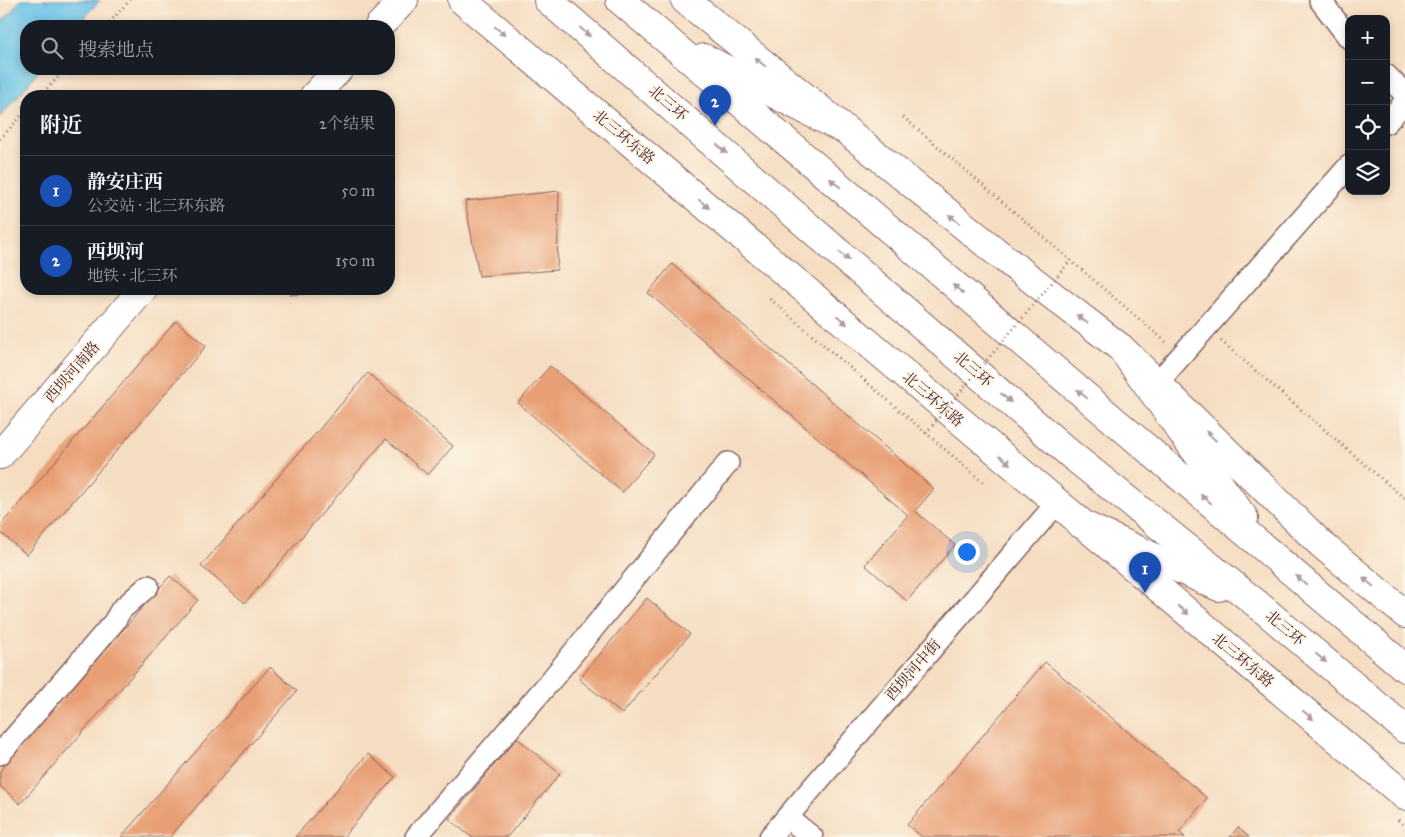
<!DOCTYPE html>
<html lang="zh">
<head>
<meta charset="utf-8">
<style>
  :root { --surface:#171b24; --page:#242831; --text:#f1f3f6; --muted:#9ea1a6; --line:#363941; --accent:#1a73e8 }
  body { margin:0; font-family:"IM FELL Great Primer","Noto Serif SC",serif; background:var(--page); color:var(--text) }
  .controls { position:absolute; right:15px; top:15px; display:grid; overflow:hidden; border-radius:10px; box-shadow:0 2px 8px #0003 }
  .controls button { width:45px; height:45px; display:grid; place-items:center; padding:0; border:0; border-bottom:1px solid var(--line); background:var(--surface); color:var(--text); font:25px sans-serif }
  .you { position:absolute; left:966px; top:551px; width:18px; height:18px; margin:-12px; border:4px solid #fff; border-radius:50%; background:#1a73e8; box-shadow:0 0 0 8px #1a73e833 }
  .badge { display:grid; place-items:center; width:32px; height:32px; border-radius:50%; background:var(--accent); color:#fff; font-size:16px; font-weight:700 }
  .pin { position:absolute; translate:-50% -41px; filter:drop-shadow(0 1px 2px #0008) }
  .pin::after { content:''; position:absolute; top:26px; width:18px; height:15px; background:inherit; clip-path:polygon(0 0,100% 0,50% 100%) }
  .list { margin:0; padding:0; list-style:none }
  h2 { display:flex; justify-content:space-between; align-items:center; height:65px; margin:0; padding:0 20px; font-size:21px }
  h2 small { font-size:16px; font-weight:400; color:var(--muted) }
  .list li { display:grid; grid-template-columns:32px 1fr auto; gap:15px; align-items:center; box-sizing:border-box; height:70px; padding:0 20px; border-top:1px solid var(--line) }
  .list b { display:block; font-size:19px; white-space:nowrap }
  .list p { margin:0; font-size:16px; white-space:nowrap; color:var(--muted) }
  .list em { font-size:16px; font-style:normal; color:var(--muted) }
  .icon { flex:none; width:28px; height:28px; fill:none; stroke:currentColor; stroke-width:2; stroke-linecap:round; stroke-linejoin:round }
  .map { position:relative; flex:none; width:1405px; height:837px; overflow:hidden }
  .search { position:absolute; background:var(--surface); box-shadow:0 2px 8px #0003; left:20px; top:20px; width:375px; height:55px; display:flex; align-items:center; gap:12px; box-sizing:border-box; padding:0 18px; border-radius:20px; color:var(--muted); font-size:19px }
  .panel { position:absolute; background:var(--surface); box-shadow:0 2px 8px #0003; left:20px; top:90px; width:375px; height:205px; border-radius:20px }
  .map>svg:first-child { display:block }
  .water { fill:#6ac3e7; stroke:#5a7189 }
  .building { fill:#e89f75 }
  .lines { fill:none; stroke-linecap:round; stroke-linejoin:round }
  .street-casing { stroke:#866260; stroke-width:24 }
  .secondary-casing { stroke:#866260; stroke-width:30 }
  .highway-casing { stroke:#866260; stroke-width:30 }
  .path { stroke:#866260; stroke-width:3; stroke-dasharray:1 4; stroke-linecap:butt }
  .street { stroke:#fff; stroke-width:21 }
  .secondary { stroke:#fff; stroke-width:28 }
  .highway { stroke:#fff; stroke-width:28 }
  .path-bridge { stroke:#866260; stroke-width:3; stroke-dasharray:1 4; stroke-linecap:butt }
  .oneway { fill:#ae9aa0 }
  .labels { text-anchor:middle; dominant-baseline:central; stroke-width:4; stroke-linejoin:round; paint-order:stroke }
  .street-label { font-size:15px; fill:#4a1f2b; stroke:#fcf5e5 }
</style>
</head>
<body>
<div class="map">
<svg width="1405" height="837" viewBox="0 0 1405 837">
  <rect width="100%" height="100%" fill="#fcf5e5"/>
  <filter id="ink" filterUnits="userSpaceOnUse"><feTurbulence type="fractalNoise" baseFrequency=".02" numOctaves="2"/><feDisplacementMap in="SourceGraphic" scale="10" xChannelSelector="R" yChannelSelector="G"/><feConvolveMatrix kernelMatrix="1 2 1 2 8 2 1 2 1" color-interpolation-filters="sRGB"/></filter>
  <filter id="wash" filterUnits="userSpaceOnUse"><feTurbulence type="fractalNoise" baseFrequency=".0096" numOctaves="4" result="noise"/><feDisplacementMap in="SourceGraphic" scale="20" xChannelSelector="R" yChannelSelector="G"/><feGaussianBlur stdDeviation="1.12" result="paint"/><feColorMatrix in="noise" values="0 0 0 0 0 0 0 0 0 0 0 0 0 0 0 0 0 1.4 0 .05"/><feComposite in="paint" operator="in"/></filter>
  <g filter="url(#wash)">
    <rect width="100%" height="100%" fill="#f5ddc1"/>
    <path class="water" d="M21,0H100L77,26H26V69H41L0,117V24Z"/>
    <g id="blocks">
      <path class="building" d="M559,191L557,270L479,276L465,201Z
        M672,264L934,489L915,511L955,545L907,601L865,565L908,515L648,293Z
        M290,289H350V290L291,295Z
        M176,321L206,346L27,555L0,532V526Z
        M550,366L654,454L622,492L518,403Z
        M368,373L453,446L428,475L386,439L245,603L201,566Z
        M170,576L198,600L20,804L0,786V771Z
        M647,598L690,634L622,714L579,679Z
        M1045,662L1207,798L1179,832L1185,837H922L907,825Z
        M270,667L297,691L170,837H121Z
        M517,738L560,774L507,837H471L449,819Z
        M368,754L395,777L343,837H295Z
        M1238,827L1249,837H1230Z"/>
    </g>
  </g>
  <g filter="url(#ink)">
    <use href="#blocks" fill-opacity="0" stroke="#866260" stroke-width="1"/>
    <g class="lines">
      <defs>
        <path id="street" d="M1320,0L1349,38
          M1386,75L1405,94
          M1386,123L1405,102
          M1157,383L1349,166
          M0,754L114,622L121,610L148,586
          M787,817L812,837
          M416,837L552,679L728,463
          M770,837L1056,504"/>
        <path id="secondary" d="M462,0L1405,796
          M685,0L1005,259L1121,348L1321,544L1405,614
          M379,26L404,0
          M314,96L339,69
          M0,455L143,289"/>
        <path id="highway" d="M548,0L1070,454L1257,604L1405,729
          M620,0L1405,668
          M704,58L839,127
          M1121,348L1244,518
          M1079,523L1219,587"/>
      </defs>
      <use href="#street" class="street-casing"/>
      <use href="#secondary" class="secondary-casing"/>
      <use href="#highway" class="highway-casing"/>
      <path class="path" d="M106,26L130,0
        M40,96L66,69
        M903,117L1166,342
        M0,139L26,111
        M770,299L983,482
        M1221,341L1405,499
        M1398,820L1405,826"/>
      <use href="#street" class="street"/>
      <use href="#secondary" class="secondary"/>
      <use href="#highway" class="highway"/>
      <path class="path-bridge" d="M926,433L1071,260"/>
    </g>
    <defs><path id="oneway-solid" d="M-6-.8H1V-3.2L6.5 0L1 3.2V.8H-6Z" transform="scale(1.25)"/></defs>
    <g class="oneway">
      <use href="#oneway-solid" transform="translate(500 31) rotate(40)"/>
      <use href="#oneway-solid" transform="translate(585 32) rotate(41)"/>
      <use href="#oneway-solid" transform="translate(760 62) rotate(-141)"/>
      <use href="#oneway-solid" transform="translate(722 149) rotate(41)"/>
      <use href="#oneway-solid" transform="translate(835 183) rotate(-140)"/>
      <use href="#oneway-solid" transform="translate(704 204) rotate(40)"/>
      <use href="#oneway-solid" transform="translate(954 219) rotate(-141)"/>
      <use href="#oneway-solid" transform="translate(844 256) rotate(41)"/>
      <use href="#oneway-solid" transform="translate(958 289) rotate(-140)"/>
      <use href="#oneway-solid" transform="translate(1082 319) rotate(-143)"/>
      <use href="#oneway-solid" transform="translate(842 320) rotate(40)"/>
      <use href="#oneway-solid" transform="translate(1082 394) rotate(-140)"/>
      <use href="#oneway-solid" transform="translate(1006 398) rotate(41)"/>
      <use href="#oneway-solid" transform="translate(1211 436) rotate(-136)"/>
      <use href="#oneway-solid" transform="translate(1005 460) rotate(41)"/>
      <use href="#oneway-solid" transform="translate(1206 499) rotate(-140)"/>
      <use href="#oneway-solid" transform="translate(1301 580) rotate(-140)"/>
      <use href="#oneway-solid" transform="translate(1368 582) rotate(-140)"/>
      <use href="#oneway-solid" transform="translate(1183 610) rotate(40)"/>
      <use href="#oneway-solid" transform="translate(1321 658) rotate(40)"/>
      <use href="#oneway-solid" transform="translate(1308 715) rotate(40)"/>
    </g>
  </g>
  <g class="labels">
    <g class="street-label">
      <text transform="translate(668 103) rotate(41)">北三环</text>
      <text transform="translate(624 137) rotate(40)">北三环东路</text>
      <text transform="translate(973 369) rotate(41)">北三环</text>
      <text transform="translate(72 372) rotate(-49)">西坝河南路</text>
      <text transform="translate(933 399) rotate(41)">北三环东路</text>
      <text transform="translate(1285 628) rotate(40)">北三环</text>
      <text transform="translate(1243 660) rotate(40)">北三环东路</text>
      <text transform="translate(913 670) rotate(-49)">西坝河中街</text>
    </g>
  </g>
</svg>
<div class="controls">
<button>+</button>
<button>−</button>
<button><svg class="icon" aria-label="locate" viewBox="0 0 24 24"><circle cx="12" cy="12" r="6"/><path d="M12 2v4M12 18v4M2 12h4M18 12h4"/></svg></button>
<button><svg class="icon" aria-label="layers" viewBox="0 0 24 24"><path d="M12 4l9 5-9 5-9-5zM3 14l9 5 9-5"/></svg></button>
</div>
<div class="you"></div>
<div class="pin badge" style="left:1145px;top:593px;background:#1a4fb4">1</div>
<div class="pin badge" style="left:715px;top:126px;background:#1a4fb4">2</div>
<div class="search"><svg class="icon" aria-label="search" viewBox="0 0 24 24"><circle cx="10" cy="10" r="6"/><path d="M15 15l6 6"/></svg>搜索地点</div>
<section class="panel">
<h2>附近<small>2个结果</small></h2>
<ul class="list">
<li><span class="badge" style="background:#1a4fb4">1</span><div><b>静安庄西</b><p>公交站 · 北三环东路</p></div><em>50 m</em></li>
<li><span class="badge" style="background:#1a4fb4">2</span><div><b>西坝河</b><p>地铁 · 北三环</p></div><em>150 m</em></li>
</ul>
</section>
</div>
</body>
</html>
